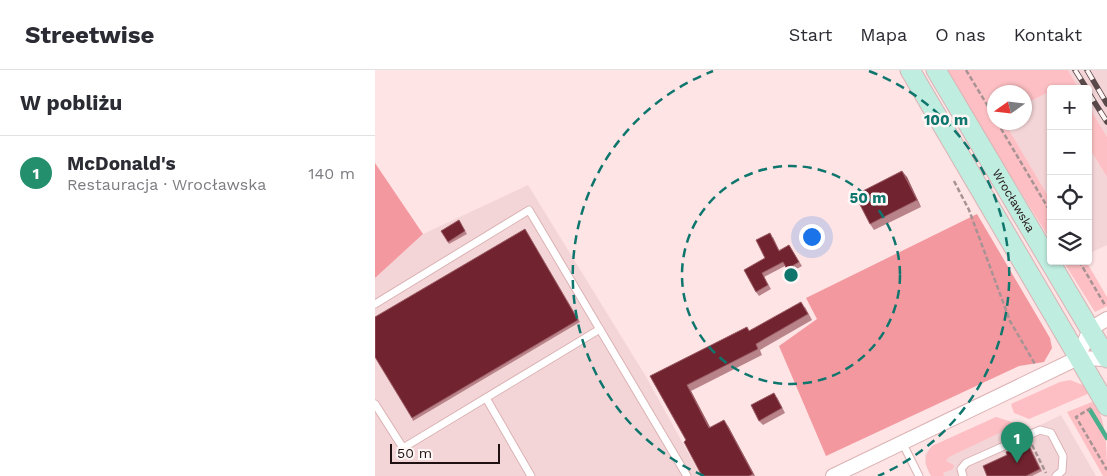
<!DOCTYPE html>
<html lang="pl">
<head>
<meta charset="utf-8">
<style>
  :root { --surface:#fff; --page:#f7f7f7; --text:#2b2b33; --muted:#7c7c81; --line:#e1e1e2; --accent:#248f6d }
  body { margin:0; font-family:"Work Sans",sans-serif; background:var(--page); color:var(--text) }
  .controls { position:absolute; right:15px; top:15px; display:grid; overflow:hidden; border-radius:5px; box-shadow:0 1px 4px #0004 }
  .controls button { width:45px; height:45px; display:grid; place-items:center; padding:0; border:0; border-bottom:1px solid var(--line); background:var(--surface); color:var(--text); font:25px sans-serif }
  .compass { position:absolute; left:612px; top:15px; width:45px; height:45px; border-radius:50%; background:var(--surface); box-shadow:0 1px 4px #0004; rotate:256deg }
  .scale { position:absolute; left:15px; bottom:12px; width:110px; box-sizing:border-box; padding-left:5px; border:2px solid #1f1112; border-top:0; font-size:14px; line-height:18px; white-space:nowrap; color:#1f1112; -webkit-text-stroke:4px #fff6f6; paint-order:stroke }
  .you { position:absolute; left:436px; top:166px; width:18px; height:18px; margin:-12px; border:4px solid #fff; border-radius:50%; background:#1a73e8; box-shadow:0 0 0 8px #1a73e833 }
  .badge { display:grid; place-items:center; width:32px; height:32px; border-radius:50%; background:var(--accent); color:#fff; font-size:16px; font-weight:700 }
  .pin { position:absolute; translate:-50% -41px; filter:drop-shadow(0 1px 2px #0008) }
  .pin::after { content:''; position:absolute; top:26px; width:18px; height:15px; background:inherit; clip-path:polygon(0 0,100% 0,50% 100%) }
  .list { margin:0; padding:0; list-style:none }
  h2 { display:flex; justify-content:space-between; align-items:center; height:65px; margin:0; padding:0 20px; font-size:21px }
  h2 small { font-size:16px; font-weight:400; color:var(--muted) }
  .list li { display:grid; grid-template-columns:32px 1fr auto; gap:15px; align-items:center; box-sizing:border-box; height:75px; padding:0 20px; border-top:1px solid var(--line) }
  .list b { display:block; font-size:19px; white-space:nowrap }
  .list p { margin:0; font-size:16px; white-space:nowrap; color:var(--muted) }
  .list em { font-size:16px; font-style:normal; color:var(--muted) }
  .icon { flex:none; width:28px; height:28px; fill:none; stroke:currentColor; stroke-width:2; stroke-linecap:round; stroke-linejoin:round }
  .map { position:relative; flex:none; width:732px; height:406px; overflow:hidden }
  header { display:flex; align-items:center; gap:30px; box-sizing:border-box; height:70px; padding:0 25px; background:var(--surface); border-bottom:1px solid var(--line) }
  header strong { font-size:24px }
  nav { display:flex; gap:28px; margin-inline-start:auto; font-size:18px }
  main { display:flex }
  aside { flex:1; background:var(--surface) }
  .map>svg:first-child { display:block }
  .built { fill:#f4d5d7 }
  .green { fill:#fdbfc3 }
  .forest { fill:#f3989f }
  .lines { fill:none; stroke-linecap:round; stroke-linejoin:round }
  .stream { stroke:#4aaf8c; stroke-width:4.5 }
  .lane-casing { stroke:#dbb2b4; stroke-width:9 }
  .street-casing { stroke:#dbb2b4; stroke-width:16 }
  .secondary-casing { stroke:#dbb2b4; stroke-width:21 }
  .path { stroke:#a89394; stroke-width:2.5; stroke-dasharray:5 2.5; stroke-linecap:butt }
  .lane { stroke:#fff; stroke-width:7 }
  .street { stroke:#fff; stroke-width:14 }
  .secondary { stroke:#bfeddf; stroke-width:19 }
  .rail-casing { stroke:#5a494a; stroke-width:5.5 }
  .rail { stroke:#fff6f6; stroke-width:4; stroke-dasharray:11; stroke-linecap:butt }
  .wall { fill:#b8848a }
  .shaded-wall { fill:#9b5d66 }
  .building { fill:#71232f; stroke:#9b5d66 }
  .ring { fill:none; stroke:#0f766e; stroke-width:2.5; stroke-dasharray:9 6 }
  .labels { text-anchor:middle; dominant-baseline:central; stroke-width:5; stroke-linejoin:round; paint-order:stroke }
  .street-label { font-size:12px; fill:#1f1112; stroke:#fff6f6 }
  .centre { fill:#0f766e; stroke:#fff6f6; stroke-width:2.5 }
  .ring-label { font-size:15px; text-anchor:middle; font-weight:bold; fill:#0f766e; stroke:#fff6f6; stroke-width:5; stroke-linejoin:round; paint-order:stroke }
</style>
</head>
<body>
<header>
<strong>Streetwise</strong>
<nav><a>Start</a><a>Mapa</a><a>O nas</a><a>Kontakt</a></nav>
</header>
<main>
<aside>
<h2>W pobliżu<small></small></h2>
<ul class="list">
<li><span class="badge">1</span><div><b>McDonald's</b><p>Restauracja · Wrocławska</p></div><em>140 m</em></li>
</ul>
</aside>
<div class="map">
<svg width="732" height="406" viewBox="0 0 732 406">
  <rect width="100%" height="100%" fill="#fee4e5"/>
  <path class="built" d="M693,0H732V67L713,35V19H704Z
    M676,21V131L630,53L650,52V34Z
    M713,76L732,107V175L713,184Z
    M153,115L270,305L326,406H0V208L48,164Z
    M686,345L721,406H556L550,394V384L557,376L621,347L655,360Z"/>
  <path class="green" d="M570,0H693L704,19H676V21L650,34V22H620V52L630,53L676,131V171Z
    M713,35L732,67V107L713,76Z
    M688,191H711L732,227V236L720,242Z
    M695,310L710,316L715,323L654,349L639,343L636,334L685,312Z
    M717,332C732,344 732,384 732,406H728L692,342Z
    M621,347L643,354L574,387L571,391L579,395L578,399L568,403L569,406H556C550,394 548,387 557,376Z"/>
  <path class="forest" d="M0,93L48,164L0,208Z
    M602,144L675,268L677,278L669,292L644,296L451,386L404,276L442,249L431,228Z"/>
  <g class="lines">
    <path class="stream" d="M715,340L732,368"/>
    <defs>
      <path id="lane" d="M0,234L154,140L312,406
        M111,328L156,406
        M0,334L28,378L225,259
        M528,374L544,406
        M588,406L586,399L591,393L665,360L676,363L688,386L687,401L681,406"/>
      <path id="street" d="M703,288L715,259L732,249
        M458,406L703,288L732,289"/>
      <g id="secondary">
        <path d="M535,0L732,336"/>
        <path id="s1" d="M561,0L732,288"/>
      </g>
    </defs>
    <use href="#lane" class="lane-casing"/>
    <use href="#street" class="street-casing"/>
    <use href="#secondary" class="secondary-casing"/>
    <path class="path" d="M591,0L620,48
      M622,52L676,143
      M579,111L594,140L635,251L660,294
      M704,191L730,235
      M716,338L701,347L732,400
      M657,375L671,403"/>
    <use href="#lane" class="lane"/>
    <use href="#street" class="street"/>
    <use href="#secondary" class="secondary"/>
    <defs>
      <path id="rail" d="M700,0L712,19
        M712,0L732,34
        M713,22L732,52"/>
    </defs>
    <use href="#rail" class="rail-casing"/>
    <use href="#rail" class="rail"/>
  </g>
  <path class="wall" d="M532,107L546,137L499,160L495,154Z
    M84,150L92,164L74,174L66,161Z
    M150,159L205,252L38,351L37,348Z
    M398,167L404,180L414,175L427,196L415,203L410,196L389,207L396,219L384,226L381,222L390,188Z
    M430,237L437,250L385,280L387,285L316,321L335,357L353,356L380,406H327L311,370L275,306L375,261Z
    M402,327L410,343L388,355L384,351Z
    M654,374L667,401L657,406H612Z"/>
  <path class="shaded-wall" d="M527,101L532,107L546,137L542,130Z
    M312,315L316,321L338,363L334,358Z
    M349,350L353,356L380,406L378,404Z"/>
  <path class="building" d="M527,101L542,130L495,154L480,125Z
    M84,150L90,161L73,172L66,161Z
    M150,159L203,250L37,348L0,287V247Z
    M395,163L404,181L414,175L424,192L412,199L408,192L387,203L393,215L381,222L369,200L390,188L381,170Z
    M426,232L433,244L381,274L383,279L312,315L334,358L349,350L378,404L374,406H327L309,372L311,370L275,306L372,257L374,261Z
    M399,323L407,338L384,351L376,335Z
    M652,372L665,399L651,406H612L608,396L632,385L631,382Z"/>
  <g class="ring">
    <circle cx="416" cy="205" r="109"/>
    <path d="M329 406A219 219 0 0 1 338 1M494 1A219 219 0 0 1 503 406"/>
  </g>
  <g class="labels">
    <g class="street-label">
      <text stroke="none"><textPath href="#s1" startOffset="152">Wrocławska</textPath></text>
    </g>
  </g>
  <circle cx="416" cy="205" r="8" class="centre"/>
  <g class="ring-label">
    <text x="571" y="55">100 m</text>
    <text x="493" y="133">50 m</text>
  </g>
</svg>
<div class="controls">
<button>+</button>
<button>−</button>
<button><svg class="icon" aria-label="locate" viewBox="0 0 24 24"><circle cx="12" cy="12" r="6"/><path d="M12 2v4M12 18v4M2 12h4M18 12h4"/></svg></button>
<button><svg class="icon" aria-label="layers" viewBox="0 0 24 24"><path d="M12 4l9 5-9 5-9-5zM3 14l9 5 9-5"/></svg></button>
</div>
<svg class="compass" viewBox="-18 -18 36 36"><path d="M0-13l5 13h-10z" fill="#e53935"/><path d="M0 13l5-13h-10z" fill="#7c7c81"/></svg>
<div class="scale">50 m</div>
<div class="you"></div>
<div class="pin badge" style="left:642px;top:393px">1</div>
</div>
</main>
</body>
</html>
